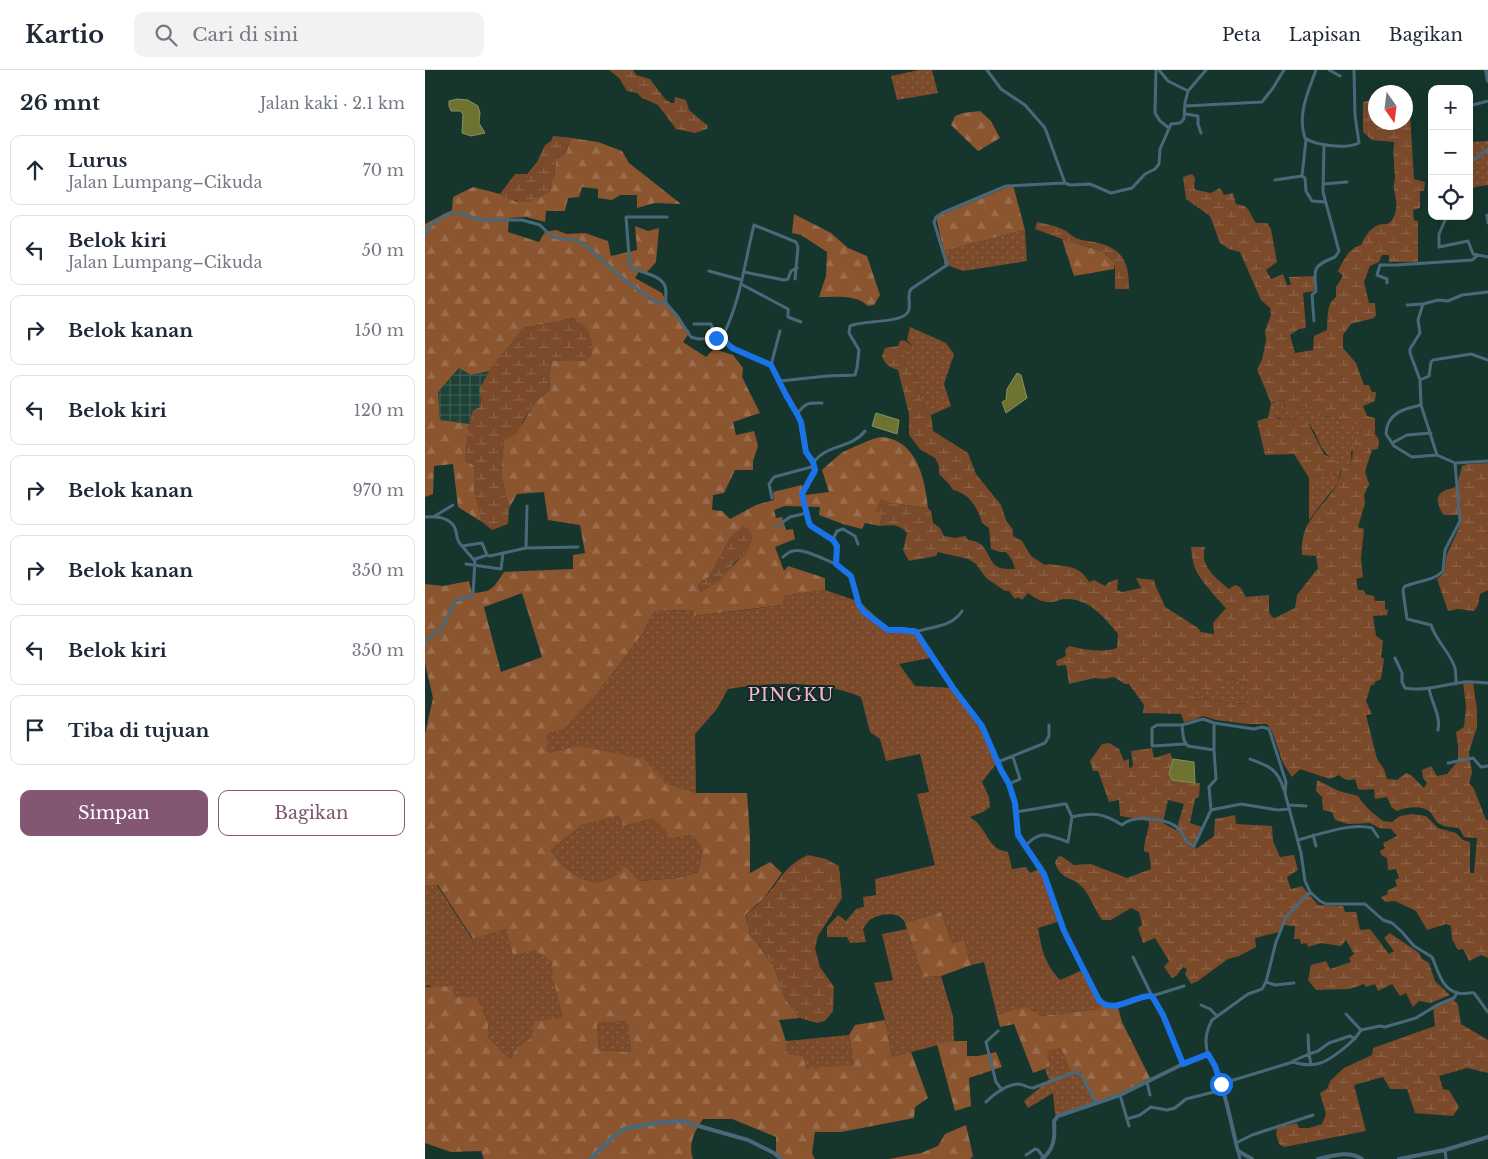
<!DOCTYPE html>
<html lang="id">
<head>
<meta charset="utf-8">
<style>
  :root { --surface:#fff; --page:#f2f2f3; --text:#1f2937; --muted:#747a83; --line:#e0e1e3; --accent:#835674 }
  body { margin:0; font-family:"Libre Baskerville",serif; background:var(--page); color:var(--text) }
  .controls { position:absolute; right:15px; top:15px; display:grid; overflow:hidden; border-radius:10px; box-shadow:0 5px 20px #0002 }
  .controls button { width:45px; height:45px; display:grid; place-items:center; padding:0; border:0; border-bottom:1px solid var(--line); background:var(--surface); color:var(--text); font:25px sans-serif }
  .compass { position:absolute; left:943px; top:15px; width:45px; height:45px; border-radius:50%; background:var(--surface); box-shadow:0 5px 20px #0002; rotate:166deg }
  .stop { position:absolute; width:15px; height:15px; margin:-11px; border:4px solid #1a73e8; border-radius:50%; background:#fff }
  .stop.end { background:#1a73e8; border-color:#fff; box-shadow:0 1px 5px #0008 }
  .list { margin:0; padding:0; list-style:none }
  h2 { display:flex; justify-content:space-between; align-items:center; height:65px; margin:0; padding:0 20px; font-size:21px }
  h2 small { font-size:16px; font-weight:400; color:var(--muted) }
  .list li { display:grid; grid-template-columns:32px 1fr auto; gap:15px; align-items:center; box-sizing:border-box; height:70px; margin:0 10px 10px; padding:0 10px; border:1px solid var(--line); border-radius:10px }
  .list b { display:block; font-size:19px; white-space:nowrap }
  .list p { margin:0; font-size:16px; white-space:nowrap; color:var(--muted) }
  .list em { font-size:16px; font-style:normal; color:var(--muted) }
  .actions { display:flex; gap:10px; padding:15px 20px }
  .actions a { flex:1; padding:11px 0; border:1px solid var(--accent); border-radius:10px; text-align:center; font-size:18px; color:var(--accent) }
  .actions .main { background:var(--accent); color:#fff }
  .icon { flex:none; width:28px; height:28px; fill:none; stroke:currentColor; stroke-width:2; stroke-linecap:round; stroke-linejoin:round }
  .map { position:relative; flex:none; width:1063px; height:1089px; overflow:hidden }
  header { display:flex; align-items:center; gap:30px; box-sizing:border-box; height:70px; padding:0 25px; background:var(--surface); border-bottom:1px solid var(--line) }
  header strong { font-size:24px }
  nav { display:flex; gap:28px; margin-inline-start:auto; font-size:18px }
  .search { width:350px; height:45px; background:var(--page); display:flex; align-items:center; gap:12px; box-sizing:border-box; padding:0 18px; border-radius:10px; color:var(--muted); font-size:19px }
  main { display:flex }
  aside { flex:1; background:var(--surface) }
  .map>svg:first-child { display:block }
  .industrial { fill:url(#industrial-grid) }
  .green { fill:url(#green-dots) }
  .forest { fill:url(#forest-firs); fill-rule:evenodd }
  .wetland { fill:url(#wetland-marsh); fill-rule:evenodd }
  .water { fill:#6e7331; stroke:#829360 }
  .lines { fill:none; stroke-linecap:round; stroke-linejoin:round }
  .minor { stroke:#49697b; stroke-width:3 }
  .tertiary { stroke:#49697b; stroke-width:4 }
  .route { stroke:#1a73e8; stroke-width:6 }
  .labels { text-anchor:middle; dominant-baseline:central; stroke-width:4; stroke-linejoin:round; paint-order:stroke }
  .quarter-label { font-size:18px; letter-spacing:1px; fill:#ffb0d0; stroke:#0b2b23 }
</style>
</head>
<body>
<header>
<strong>Kartio</strong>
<div class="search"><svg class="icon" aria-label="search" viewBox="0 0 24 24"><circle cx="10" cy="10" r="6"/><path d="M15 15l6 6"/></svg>Cari di sini</div>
<nav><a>Peta</a><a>Lapisan</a><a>Bagikan</a></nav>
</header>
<main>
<aside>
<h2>26 mnt<small>Jalan kaki · 2.1 km</small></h2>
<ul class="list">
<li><svg class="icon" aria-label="ahead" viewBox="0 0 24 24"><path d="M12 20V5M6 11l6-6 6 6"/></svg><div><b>Lurus</b><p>Jalan Lumpang–Cikuda</p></div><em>70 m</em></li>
<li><svg class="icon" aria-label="left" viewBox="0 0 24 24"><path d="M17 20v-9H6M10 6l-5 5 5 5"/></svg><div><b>Belok kiri</b><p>Jalan Lumpang–Cikuda</p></div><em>50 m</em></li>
<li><svg class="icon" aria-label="right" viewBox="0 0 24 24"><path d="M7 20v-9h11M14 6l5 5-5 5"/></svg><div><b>Belok kanan</b></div><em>150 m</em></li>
<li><svg class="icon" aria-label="left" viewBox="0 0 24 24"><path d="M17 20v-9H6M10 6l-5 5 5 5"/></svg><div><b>Belok kiri</b></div><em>120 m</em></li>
<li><svg class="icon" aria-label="right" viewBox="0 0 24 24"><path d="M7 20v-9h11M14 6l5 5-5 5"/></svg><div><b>Belok kanan</b></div><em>970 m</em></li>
<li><svg class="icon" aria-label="right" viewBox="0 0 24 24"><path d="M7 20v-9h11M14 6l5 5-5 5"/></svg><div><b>Belok kanan</b></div><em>350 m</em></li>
<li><svg class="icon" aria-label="left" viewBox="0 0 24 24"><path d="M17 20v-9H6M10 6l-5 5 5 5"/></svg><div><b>Belok kiri</b></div><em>350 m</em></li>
<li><svg class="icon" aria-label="arrive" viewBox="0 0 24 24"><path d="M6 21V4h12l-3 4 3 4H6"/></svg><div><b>Tiba di tujuan</b></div></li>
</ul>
<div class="actions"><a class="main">Simpan</a><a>Bagikan</a></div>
</aside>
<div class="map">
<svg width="1063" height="1089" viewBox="0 0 1063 1089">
  <defs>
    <pattern id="industrial-grid" width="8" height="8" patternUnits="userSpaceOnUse" patternTransform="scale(1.25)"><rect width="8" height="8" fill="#1e4238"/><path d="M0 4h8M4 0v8" fill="none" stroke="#3c5d54"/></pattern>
    <pattern id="green-dots" width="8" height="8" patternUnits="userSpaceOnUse" patternTransform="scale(1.25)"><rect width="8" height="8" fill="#7a4a2a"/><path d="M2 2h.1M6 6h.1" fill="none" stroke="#8a6448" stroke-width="1.8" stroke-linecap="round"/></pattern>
    <pattern id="forest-firs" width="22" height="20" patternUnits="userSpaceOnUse" patternTransform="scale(1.25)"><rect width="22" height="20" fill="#8b5530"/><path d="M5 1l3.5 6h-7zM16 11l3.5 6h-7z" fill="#996d4d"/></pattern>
    <pattern id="wetland-marsh" width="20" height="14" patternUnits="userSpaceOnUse" patternTransform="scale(1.25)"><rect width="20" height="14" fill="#7a4a2a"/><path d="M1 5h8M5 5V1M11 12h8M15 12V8" fill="none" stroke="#8a6448"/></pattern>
  </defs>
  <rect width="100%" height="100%" fill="#16362d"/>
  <path class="industrial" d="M35,298L46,305L64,301L54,320L56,331L55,337L48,340L44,354L15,350L13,322Z"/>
  <path class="green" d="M494,0H507L513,23L472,30L466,6Z
    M1063,71V115L1046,118L1045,72Z
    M600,160L602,191L538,201L519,194V181Z
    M485,257L521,273L529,284L519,314L526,336L506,345L498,336L490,304L483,298L479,290V285L487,276L482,270Z
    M860,330L859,342L872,337L884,338L894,346L910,347L919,354H933L939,351L940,355L935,361L936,368L926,382L927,394L917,397L912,414L884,450V408L912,404L909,389C891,380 894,360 880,351C872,345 858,352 849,346L843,348L846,333Z
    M400,520L435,532L463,558H491L510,587L474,594L490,616L528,618L559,661L571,694L557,712L564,727L565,737L558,742L545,747C565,760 560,778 583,782L587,799L601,797L605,803L616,798L636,851L613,858C617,881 619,892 635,910L660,899L671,927L679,934L673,939L616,946L600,936L572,945L559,892L546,895L539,870L527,873L516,842L480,853C476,842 460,843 450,847C444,849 441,854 438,859L441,872L425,873L422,867H402V857L413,845L421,851L431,839L439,837L438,827L451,825L450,809L510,795L492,724L504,722L495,684L461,691L455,669L445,662L436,627C395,610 346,612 303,619L292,639L270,664L271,723L241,713L219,689L120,684L121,663L174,621L219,562L222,553L230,541L269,540L270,546L358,535V526Z
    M799,607L825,614V633L822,634L787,631L780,627L773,630L767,629L766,617Z
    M194,744L198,756L227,749L239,759L243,769L268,765L278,781L273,802L254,808L214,811L201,796L188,807L172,813L155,808L137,795L126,780L157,755Z
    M0,815H12L47,869L81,859L128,892V910L138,948L92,977L85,989L63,967V954L30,927L3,915L0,917Z
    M482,859L498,907L516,906L528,946L529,971L467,987L460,950L449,913L468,910L457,864Z
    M204,951L206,982L174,980L172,953Z
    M424,965L429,995L402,999H381L361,984V971Z
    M636,977L647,1002H656L661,1019L672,1032L630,1045L628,1023L603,1038L599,1031L624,1010L620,999L625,997L620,981Z"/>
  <path class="forest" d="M555,41L566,51L575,68L553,81L526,55L530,46L538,43Z
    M146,68L173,72L197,81L204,93L256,134L230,133L212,138V125H195L187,130L173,128V119L157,117L154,127L143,128L140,141H121L120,152L101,147L84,148L83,162L114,172L120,162L131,160L142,164L160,163L183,171L186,186L212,180L210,156L223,161L234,158L231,192L222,202L215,200L210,208L237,223L243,236L265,262L258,272L281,287L289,279L308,285L318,298L317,307L335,343L308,352L311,365L329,361L333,376L328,391V400H310L299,423L288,425L287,440L297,441L305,449L331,435L349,430L348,422L377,415L380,425L404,422L397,400C404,394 411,387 418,382C425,379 451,366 457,367C492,370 500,409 503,438L467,433L457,443L455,456L440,453L437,459L418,454L394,445L395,437L360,436L349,440L351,448L357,447L361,460L368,459L370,469L350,477L359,501L363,496L400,508V520L358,526V535L269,546V540L230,541L222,553L219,562L174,621L138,659L122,663L121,684L153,676L219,689L241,713L271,723H322L325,767V803L345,792L357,803L339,828L320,845L325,864L349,897L361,930L375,948L354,950L361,971V984L379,987L381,999L429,995L424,965L430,955L460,950L467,987L486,982L503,1028L490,1037L489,1048L416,1062H390L387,1083L390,1089H355L351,1086V1067L307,1049H278C269,1062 263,1074 268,1089H59L56,1081L26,1082L0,1073V917L26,916L30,927H52L63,954V967L85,989L92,977L106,968L110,951L138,948L128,910L127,892L110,880L88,885L81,859L48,869L13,815H0V664L8,628L0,593V514L18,516L44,511L47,523C68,522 68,518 79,502L148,499V485L160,483L155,455L123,450L119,422L92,424L84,438L76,403L79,370L98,353L110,332L125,319L124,306L127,291H160L149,248L99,258L64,301L46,305L34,298L13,322L15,350L44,354L40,391L49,395V417L57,452L33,437L28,394L9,396L8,424L0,427V154L27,140L28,127L48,117L75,124L92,132L129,107L131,90L141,83ZM306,467L322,483C305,496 294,513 275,522L273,515L284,507ZM97,523L117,587L76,602L59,537ZM194,745L198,756L227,749L239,759L243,769L268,765L278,781L273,802L254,808L214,811L201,796L188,807L172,813L155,808L137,795L126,780L157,755ZM203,951L206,982L174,980L172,953Z
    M588,115L600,160L519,181L511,147Z
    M369,144L406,163L423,178L442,186L455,225L449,235L443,236C432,224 409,227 394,227L401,206L402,182L376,165L367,163Z
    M637,169L676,181L690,192L689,199L649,206Z
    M516,842L527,873L539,870L546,895L516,906L498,907L480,853Z
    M679,934H692L697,952L725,1008L686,1028L672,1032L661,1019L656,1002L647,1003L636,978L621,981L625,997L608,1003L589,954L575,957L572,945L600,936L616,946L673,939Z
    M529,971H542V986H553L571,982L577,997L544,1008L546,1036L530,1041L512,974Z
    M541,1055L548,1086L545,1089H464L496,1083L513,1076L520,1064Z"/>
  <path class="wetland" d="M184,0H208L211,5L225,9L240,29L246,33H249L250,27L261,30L264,40L283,56L282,59L270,63L251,59L233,35L217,28L212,23L202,21L194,8Z
    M981,27H984L989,109L1000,112L999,121H995V138L988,140L989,150L993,151V192H964V185H957L954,192L945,196L939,212L944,233H950L951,245L949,248L926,254L918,265V278L931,293L939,315H944L947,322H951L950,331L938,336L942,346L950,348V364L954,370L953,379L947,380L940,401L944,414L939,425L940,433L933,457L939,459L936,488L938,507L931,509L933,520H939L940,524L949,526L950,531H960V539L963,540L962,545L948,546L951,566L958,571L956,587L959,589L956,609L950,612L949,615H946L941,631L947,644L941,645L952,689L959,699L962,709L972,710L981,703L986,705L999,718L1002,713L998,708L997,700L1006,696L1012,706L1022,704L1033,691V676L1031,662L1039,657L1041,636L1038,613L1048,612L1052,640V657L1044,682L1047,703L1044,713L1049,719L1061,750H1063V888L1056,885L1044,891L1038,879L1033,880L1027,869L1026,856L1021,854L1002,860L991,841L970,831L960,832L956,827L963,824L962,821L972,816L970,810L974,808L971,799L963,800L962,788L956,785L955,781L960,778L958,773L972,766L966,759L954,758L945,753L923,754L910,750L907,742L898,740L897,727L891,721L892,710L914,721L933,726C939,736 949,744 958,751L967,752L975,746L987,744L1001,746L1013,758L1031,763L1038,770L1045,772V803H1049L1052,768L1039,767L1034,758C1028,757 1021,758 1015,754C1010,752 1009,746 1005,742C997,735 982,737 972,741L967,738L962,727L950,729L949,719L937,720L933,719L930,709C923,711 919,710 914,705L905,709L875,699L867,707L858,693L847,661L842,654H823L791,650L778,646L769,650L759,652L756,644L718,643L719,635L704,614H700L689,607L679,609L669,608L644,614L641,595L632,596L631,591L641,586L640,580L644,576C660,580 676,583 692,578L693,564C679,547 664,528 640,529C636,529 632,531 628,532C618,533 611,529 603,523L597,530L593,527L590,529L584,521H580L561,508L551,494L543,489L513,482L511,486L484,491L478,480L482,463C474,454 466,455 455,456L457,443L450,441L456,429L467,433L503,438L506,441L508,453L515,458L519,466L530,468L540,466L543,470C565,472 560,489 573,497C577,499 584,499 590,499L587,490L581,482H575L566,479L564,458L557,453C553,438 544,423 528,420L524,414L514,404V396L510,388L496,380L484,365V344L473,300C464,297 460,295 457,286L460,278L473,276L475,271L479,270L487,276L479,285V290L483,298L490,304L498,336L506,345L508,361L543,383L551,404L576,435L581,450L588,460V466L597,471L606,486L620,495L624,494C642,497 655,495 664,512L669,510L680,516L684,512L693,509L692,520L697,522L716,518L711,508L729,510C731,520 737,527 740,537L773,558L776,562L789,564L788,553L801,538C794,531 778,513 773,504C768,497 767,486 766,477H780C774,496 791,508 804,519L810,515L815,517L821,527L844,525V542L847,547L850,548L870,538L872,525L893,498L891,486L877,485C873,442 913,433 917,397L927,394L928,374C933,367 934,361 940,355L939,352L933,354H919L910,347L894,346L884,338L872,337L859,343L860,330L846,333L832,299L837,290L841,270L840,261L846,245L845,238L836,230L815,182L804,179L795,173L785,146L761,129L758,107L767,104L770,108L769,118L771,120L786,123L795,118L799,125L808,123L811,134C826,136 823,142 831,153H842L846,159L852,192L841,200L846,209L858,204L862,215H866L864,207L889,206V221L878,223L881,258L874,259L865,265L870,283L888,280L889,266L902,260C903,248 901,234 911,227V217L918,206L913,201C918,191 924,178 936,175C940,167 944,159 953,155C959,153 963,156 967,150C974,139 971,130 969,119C968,116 970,111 970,107C969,95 968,84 969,72L947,70L938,62V32L950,29L951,52H981ZM799,607L825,614V633L822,634L787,631L780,627L773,630L768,629L766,617L795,622Z
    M128,66L146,68L141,83L131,90L129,107L125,122C101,134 100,136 75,124L90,104H102L112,92L120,75L126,71Z
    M612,152C622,154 632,156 641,161C644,163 647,166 651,168C657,171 666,171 673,173C699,179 704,194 704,219H690V192L676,181L637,169L610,159Z
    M149,248C167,260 167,265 167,285L161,291H127L124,306L125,319L110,332L90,365L79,370L76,403L84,438L83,454L67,460L57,452L49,417V395L40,391L44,354L48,340L55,337L56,331L54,320L64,301L99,258Z
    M849,346L854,349L877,348L883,353L899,384L909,389L911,392L912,404L884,408L869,384L840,385L832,351Z
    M1063,393V520L1055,524L1053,535L1049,541L1033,539L1023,541L1012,509L1019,503L1022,484L1034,458L1036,445H1019C1014,439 1009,428 1017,422C1021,419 1027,419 1032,416L1037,396L1042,394Z
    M318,456L324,459L328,467L322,483L309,493L297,509L275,523L273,515L284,507L306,467Z
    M684,673L694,679L699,691L704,689V697L706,698L708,695L706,681L727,678L729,688L745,683L748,689L744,704L764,713H775L774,727L770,729L765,753L777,757L770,776L771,779L789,766L790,749L810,745L811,754L847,756L848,771L855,787L869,785L873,800L862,807L866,819L877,816L893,835L918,836L920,842H931L935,860L945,859L964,884L969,881L959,868L965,863L994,883L997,889L1004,893L1010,911L1025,925L1006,933L994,931L988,937L981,923L975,926L967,914L953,921L950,914L941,917L939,914L925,919L891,920L883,910L886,895L901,891L905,899L926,892L924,888L929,884L921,870L916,876L896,873L883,877L882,873L876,874L875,869H869L870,856L857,855L854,862L830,868L831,877L814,886L803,889L773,911L766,914L760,904L762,899L758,897L751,906L747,908L739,897L744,891L730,868L718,873L713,858L717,855L714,842L706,838L686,850H677C670,840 664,823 656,816C646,806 635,810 630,792L633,787L636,786L649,795L666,794L702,808L726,799L724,783L719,781C719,769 724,762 724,751L695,746L694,730L684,732L673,701H668L665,691L677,674ZM743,730L759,734L751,760L738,753Z
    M383,785L401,789L414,796L417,828L393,866L390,878L395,897L409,917L408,941L400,951L392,953L375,948L361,930L349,897L325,864L320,845C326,840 333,835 338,829C356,811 357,797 383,785Z
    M1027,928L1033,935L1036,954L1063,970V1003L1042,998L1014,1006L1018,1019L1024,1020L1034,1037L1028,1046L990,1043L982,1019H965L958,1007L929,1015L941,1061L859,1077L854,1074L851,1064L852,1058L872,1053L874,1058H884L897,1054L901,1044L895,1023L902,1019L905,1011L919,998L947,985L948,978L1010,956L1008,937Z"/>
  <path class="water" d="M32,29L43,30L53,36L55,43L54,53L60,63L46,66L37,63L38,44L35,41H26L24,36V31Z
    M592,303L596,305L602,328L581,343L577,332L581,330L582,319Z
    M451,343L474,350L472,364L447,356Z
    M748,689L769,692L770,713L747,710L744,704Z"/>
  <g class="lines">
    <path class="minor" d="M562,0L576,19L600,35L620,58L640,113
      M731,0L730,43L735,51L744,58
      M734,0L743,11L763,21
      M891,0C883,22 872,45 880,68C891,76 922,79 934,73L930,45L929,0
      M904,0L915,6
      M1041,18L1042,19
      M1044,28L1046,35
      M760,36L837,32L848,18L859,0
      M1044,36L1063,31
      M761,44L773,46V54L776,63
      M1044,99L1045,93L1063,79
      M877,106L880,108L881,121L887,131L900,132
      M850,110L877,106L881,70
      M898,114L922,112
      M1062,145L1063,153
      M1022,146L1014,164V177L1043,171L1048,184L1063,187
      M0,165L6,155L25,143H36L51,149L59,150H97L108,153L115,155L126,166L138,169L152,170L160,175L202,212L232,233H241L253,247L266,267L273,269L297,268C313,284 328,283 346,295L376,352L381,382L390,396V404L377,424L386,456L408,469L411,476V494L426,506L434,535L439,542L463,560L479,559L491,562L527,618L557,656L576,701L584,714L590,733L593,765L619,804L639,861L674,930C689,946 710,925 727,926L738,945L758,994
      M284,201L317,210
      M319,202L359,210L363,209L366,201L372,198
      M962,213V209L952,205L955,195H971L1047,190L1053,185
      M316,214L363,239V247L376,252
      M1063,222L1037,225L1023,231L1013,230L998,234L993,250L995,263L985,279V283L995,310L996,335L1012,385L1030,393L1063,391
      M241,233C240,227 242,221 240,216C235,204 215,203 205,197L201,147H242
      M982,235L998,234
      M889,251L887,225L891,221C889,197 888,196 910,187L914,181L898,122L899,75
      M269,254H286L291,268
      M297,268C316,230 319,195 329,155L371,172L373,177L370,209
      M346,295L355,261
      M995,310L1004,306L1006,292L1008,290L1046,284L1063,290
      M355,311L402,306L430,305L432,298L434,280L424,263L425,256C434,250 476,254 483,242C487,235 481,226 486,219L522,195L509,152L511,147L517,143L581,116L640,113L645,115L665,114L686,123L707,118L720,104L730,99L734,94L735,79L746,54L755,53L759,49L760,33L763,21L781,0
      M996,335C978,339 962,343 961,364L969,376L987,387L1012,385
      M372,344C381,332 383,333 397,333
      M967,373L982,365L1006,363
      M389,392C402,374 426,379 440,361
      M1030,393L1035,451L1020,480L1018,501C1009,511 990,511 979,517L978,521L982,549L1006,555C1011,571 1025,582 1030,598C1031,603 1031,608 1031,614
      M347,428L344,414L349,407L390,396
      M10,446L28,435
      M0,447C12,446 27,447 31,461C32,467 32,471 37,476L57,473L62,485L65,486L101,478L153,477
      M351,457L365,447L382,443
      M408,469L412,461L418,459L430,466L433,474
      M37,476L49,490
      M101,478L102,436
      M358,487C361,485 364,481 368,481C379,478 400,490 411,494
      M41,494L76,499L78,483
      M491,562C508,556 527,557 537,541
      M0,573L5,566L16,560L30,531L48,525L50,489L62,485
      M970,588L977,603V612L980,618C995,622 1023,614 1039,612C1047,611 1055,613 1063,613
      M1004,618C1006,632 1016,645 1013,660
      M757,655C758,662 757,671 763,676L789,680
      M760,674L727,676V658L732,655H757L778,649L789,653L829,659L837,657L844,659L861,712L860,723L876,783L880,811L885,822L895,831L901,834H940L958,850L967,853L976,861L989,876L1007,887C1013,900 1016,919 1033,923C1039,925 1044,922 1049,923L1063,942
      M825,689C844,696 853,699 859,720
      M573,692L620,673L624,666V655
      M1023,693L1048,688L1056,697L1063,696
      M584,714L595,709L588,687
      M864,735L881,736
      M786,740L816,734L853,740L864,739
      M591,742L639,734H641L647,747C669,742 678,743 697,755C708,744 743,748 754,759C761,766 758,772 769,776L786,740L784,717L791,709L789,680V653
      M888,765L891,776
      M873,770C893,765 926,752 947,758L953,767
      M600,776C617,759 622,765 643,772L647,747
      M708,887L727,926L759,916
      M841,912L850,915L869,913
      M776,935L785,939L792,946
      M936,960L955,956L960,957L991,948L1012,935L1029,928L1032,923
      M573,961L561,972L571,1012L577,1020
      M783,984C779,972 781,961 787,950L823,924L837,919L841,912L851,872L861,847L885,822
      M868,991L884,984L883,965
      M886,995L884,984L893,981L904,973L925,966L930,969
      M722,1012L725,1025
      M795,1014L868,992C875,994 884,996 892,994C904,992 930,971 936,960L921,944
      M695,1025L704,1056
      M561,1032C569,1024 581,1015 593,1014C599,1014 602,1018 608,1018L650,1002L656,1005L671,1033
      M702,1049L715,1045L726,1037L742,1040L750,1038L761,1029L797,1020
      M811,1073L827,1065L888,1045
      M1020,1080L1021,1089
      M813,1081L815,1089
      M601,1085L610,1079L613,1080L619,1088"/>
    <path class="tertiary" d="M1061,0L1063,11
      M165,1089L187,1068L199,1059L230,1053L256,1051L323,1070L349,1083L356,1089
      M617,1089C630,1079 630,1066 629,1051L633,1046L695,1025L758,994L783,984C798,1006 806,1055 813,1081L827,1089
      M893,1089C908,1086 923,1080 937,1089
      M974,1089L1020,1080L1063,1067"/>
  </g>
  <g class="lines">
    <path class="route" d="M291,268H297L307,278L346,295L361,325L372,344L376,352L381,382L388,392L390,400L377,424L384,453L386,456L408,470L412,476L411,494L426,506L434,535L439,542L463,560H479L491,562L528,618L557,656L576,700L584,714L590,733L593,765L619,804L639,861L674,930C689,946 710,924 727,926L738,945L758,994L783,984L790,996L796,1014"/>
  </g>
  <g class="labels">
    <g class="quarter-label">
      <text x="366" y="625">PINGKU</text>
    </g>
  </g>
</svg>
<div class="controls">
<button>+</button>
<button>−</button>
<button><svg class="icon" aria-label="locate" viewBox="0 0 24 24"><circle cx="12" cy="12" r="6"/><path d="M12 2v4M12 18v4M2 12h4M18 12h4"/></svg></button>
</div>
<svg class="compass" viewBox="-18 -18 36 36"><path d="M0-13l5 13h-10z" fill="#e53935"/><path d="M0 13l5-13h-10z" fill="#747a83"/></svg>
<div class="stop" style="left:796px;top:1014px"></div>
<div class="stop end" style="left:291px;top:268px"></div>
</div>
</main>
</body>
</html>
